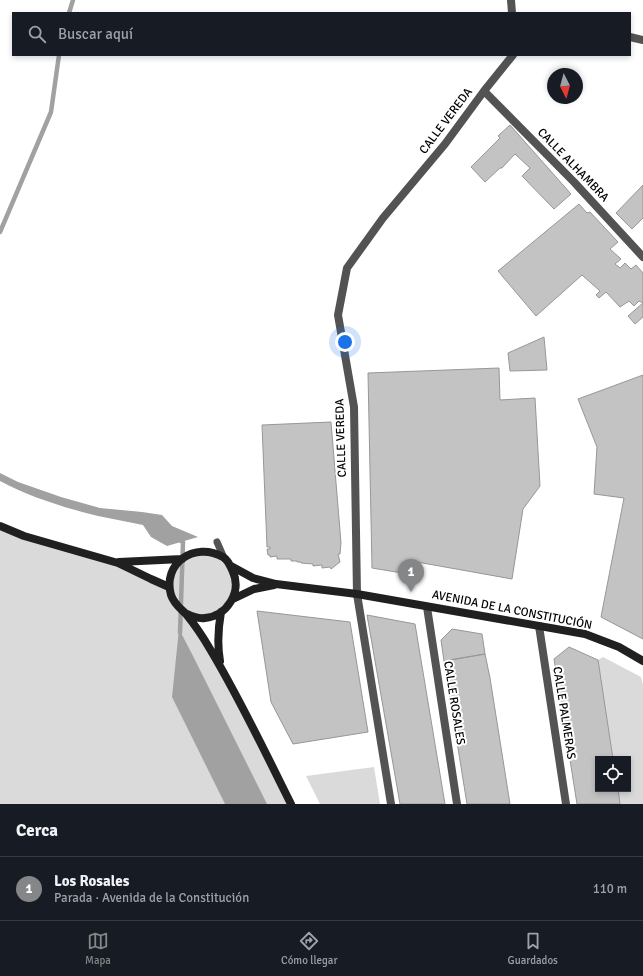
<!DOCTYPE html>
<html lang="es">
<head>
<meta charset="utf-8">
<style>
  :root { --surface:#171b24; --page:#20242c; --text:#f1f3f6; --muted:#9ea1a6; --line:#363941; --accent:#858687 }
  body { margin:0; font-family:Signika,sans-serif; background:var(--page); color:var(--text) }
  .controls { position:absolute; right:12px; bottom:12px; display:grid; overflow:hidden; border-radius:0px; box-shadow:0 2px 6px #0003 }
  .controls button { width:36px; height:36px; display:grid; place-items:center; padding:0; border:0; border-bottom:1px solid var(--line); background:var(--surface); color:var(--text); font:20px sans-serif }
  .compass { position:absolute; left:547px; top:68px; width:36px; height:36px; border-radius:50%; background:var(--surface); box-shadow:0 2px 6px #0003; rotate:174deg }
  .you { position:absolute; left:345px; top:342px; width:14px; height:14px; margin:-10px; border:3px solid #fff; border-radius:50%; background:#1a73e8; box-shadow:0 0 0 6px #1a73e833 }
  .badge { display:grid; place-items:center; width:26px; height:26px; border-radius:50%; background:var(--accent); color:#fff; font-size:13px; font-weight:700 }
  .pin { position:absolute; translate:-50% -33px; filter:drop-shadow(0 1px 2px #0008) }
  .pin::after { content:''; position:absolute; top:21px; width:14px; height:12px; background:inherit; clip-path:polygon(0 0,100% 0,50% 100%) }
  .list { margin:0; padding:0; list-style:none }
  h2 { display:flex; justify-content:space-between; align-items:center; height:52px; margin:0; padding:0 16px; font-size:17px }
  h2 small { font-size:13px; font-weight:400; color:var(--muted) }
  .list li { display:grid; grid-template-columns:26px 1fr auto; gap:12px; align-items:center; box-sizing:border-box; height:64px; padding:0 16px; border-top:1px solid var(--line) }
  .list b { display:block; font-size:15px; white-space:nowrap }
  .list p { margin:0; font-size:13px; white-space:nowrap; color:var(--muted) }
  .list em { font-size:13px; font-style:normal; color:var(--muted) }
  .icon { flex:none; width:22px; height:22px; fill:none; stroke:currentColor; stroke-width:2; stroke-linecap:round; stroke-linejoin:round }
  .map { position:relative; flex:none; width:643px; height:804px; overflow:hidden }
  .search { position:absolute; background:var(--surface); box-shadow:0 2px 6px #0003; left:12px; right:12px; top:12px; height:44px; display:flex; align-items:center; gap:10px; box-sizing:border-box; padding:0 14px; border-radius:0px; color:var(--muted); font-size:15px }
  .sheet { height:116px; background:var(--surface) }
  nav { display:flex; justify-content:space-around; align-items:center; box-sizing:border-box; height:56px; border-top:1px solid var(--line); background:var(--surface); font-size:11px; color:var(--muted) }
  nav a { display:grid; justify-items:center; gap:2px }
  nav .on { color:var(--accent) }
  .map>svg:first-child { display:block }
  .green { fill:#dadada }
  .water { fill:#a1a1a1 }
  .lines { fill:none; stroke-linecap:round; stroke-linejoin:round }
  .stream { stroke:#a1a1a1; stroke-width:4.5 }
  .building { fill:#c3c3c3; stroke:#979797 }
  .service { stroke:#535353; stroke-width:7 }
  .minor { stroke:#535353; stroke-width:8 }
  .secondary { stroke:#202020; stroke-width:8 }
  .labels { text-anchor:middle; dominant-baseline:central; stroke-width:4; stroke-linejoin:round; paint-order:stroke }
  .street-label { font-size:12px; fill:#000; stroke:#fff }
</style>
</head>
<body>
<div class="map">
<svg width="643" height="804" viewBox="0 0 643 804">
  <rect width="100%" height="100%" fill="#fff"/>
  <path class="green" d="M0,525L110,560L168,586L201,634L288,804H0Z
    M173 585a30 30 0 1 1 60 0a30 30 0 1 1-60 0Z
    M603,657L641,677L643,685V804H620L618,789H628V759H613L598,660Z
    M374,767L380,804H320L306,776Z"/>
  <path class="water" d="M0,473L18,482L61,497L100,508L142,512L162,515L172,526L198,537L167,546L151,537L143,525C128,522 113,519 98,516C65,508 30,497 0,481Z
    M179,629L192,654L267,804H225L172,697Z"/>
  <g class="lines">
    <path class="stream" d="M69,13L73,0
      M0,232L51,112L59,55
      M178,539L183,542L180,633"/>
  </g>
  <path class="building" d="M510,125L571,194L554,209L522,176L530,168L515,154L502,168H500L485,182L471,167L500,138L498,136Z
    M643,185V218L632,229L616,213Z
    M579,204L587,213L590,212L618,242L610,249L621,259L615,264L620,268L625,263L631,269L636,265L643,273V317L635,324L628,316L643,303L639,301L634,306L629,301L620,307L606,292L599,298L596,295L600,291L582,275L536,316L498,271Z
    M544,337L547,370L510,371L508,353Z
    M499,368L500,400L535,398L540,486L523,509L512,579L417,562V566H413L412,568L403,567L402,573L372,568L368,373Z
    M643,375V639L601,617L624,498L594,494L597,447L578,399Z
    M331,422L341,543L340,554H338L340,562L331,569L330,567L322,568V565L313,566V564L301,563V562H297V561H291V559H277V556L270,557V555H268L267,549H270V547H267L262,425Z
    M257,611L350,622L368,732L293,744L271,702Z
    M367,615L415,624L445,804H400Z
    M452,629L482,634L485,654L444,661L441,640Z
    M569,647L598,660L613,759H598V789H618L620,804H577L554,659Z
    M485,654L490,678L510,804H467L444,661Z"/>
  <g class="lines">
    <path class="service" d="M217,542L224,558"/>
    <path class="minor" d="M511,0L512,13
      M630,37L643,40
      M484,91L574,182L643,257
      M427,607L457,804
      M539,626L566,804
      M391,804L357,594L354,407L338,315L347,268L383,218L445,144L484,91L513,55"/>
    <path class="secondary" d="M0,526L24,536L118,563L151,579L169,587
      M119,562L182,559
      M231,566L253,578L276,584L357,594L585,634L619,647L643,661
      M233,599L254,589L274,585
      M185,613C191,616 198,619 205,618C227,616 242,592 233,572C231,567 228,560 223,557C195,541 162,563 171,595C174,604 180,608 186,614C195,625 203,637 210,649C240,699 265,752 291,804
      M220,661C217,644 218,629 221,612"/>
  </g>
  <g class="labels">
    <g class="street-label">
      <text transform="translate(446 121) rotate(-53)">CALLE VEREDA</text>
      <text transform="translate(573 165) rotate(46)">CALLE ALHAMBRA</text>
      <text transform="translate(341 438) rotate(-92)">CALLE VEREDA</text>
      <text transform="translate(512 610) rotate(11)">AVENIDA DE LA CONSTITUCIÓN</text>
      <text transform="translate(454 703) rotate(81)">CALLE ROSALES</text>
      <text transform="translate(564 713) rotate(81)">CALLE PALMERAS</text>
    </g>
  </g>
</svg>
<div class="controls">
<button><svg class="icon" aria-label="locate" viewBox="0 0 24 24"><circle cx="12" cy="12" r="6"/><path d="M12 2v4M12 18v4M2 12h4M18 12h4"/></svg></button>
</div>
<svg class="compass" viewBox="-18 -18 36 36"><path d="M0-13l5 13h-10z" fill="#e53935"/><path d="M0 13l5-13h-10z" fill="#9ea1a6"/></svg>
<div class="you"></div>
<div class="pin badge" style="left:411px;top:592px">1</div>
<div class="search"><svg class="icon" aria-label="search" viewBox="0 0 24 24"><circle cx="10" cy="10" r="6"/><path d="M15 15l6 6"/></svg>Buscar aquí</div>
</div>
<section class="sheet">
<h2>Cerca<small></small></h2>
<ul class="list">
<li><span class="badge">1</span><div><b>Los Rosales</b><p>Parada · Avenida de la Constitución</p></div><em>110 m</em></li>
</ul>
</section>
<nav>
<a class="on"><svg class="icon" aria-label="map" viewBox="0 0 24 24"><path d="M3 6l6-2 6 2 6-2v14l-6 2-6-2-6 2zM9 4v14M15 6v14"/></svg>Mapa</a>
<a><svg class="icon" aria-label="directions" viewBox="0 0 24 24"><path d="M12 3l9 9-9 9-9-9zM9 14v-3h6M13 9l2 2-2 2"/></svg>Cómo llegar</a>
<a><svg class="icon" aria-label="saved" viewBox="0 0 24 24"><path d="M7 4h10v16l-5-4-5 4z"/></svg>Guardados</a>
</nav>
</body>
</html>
